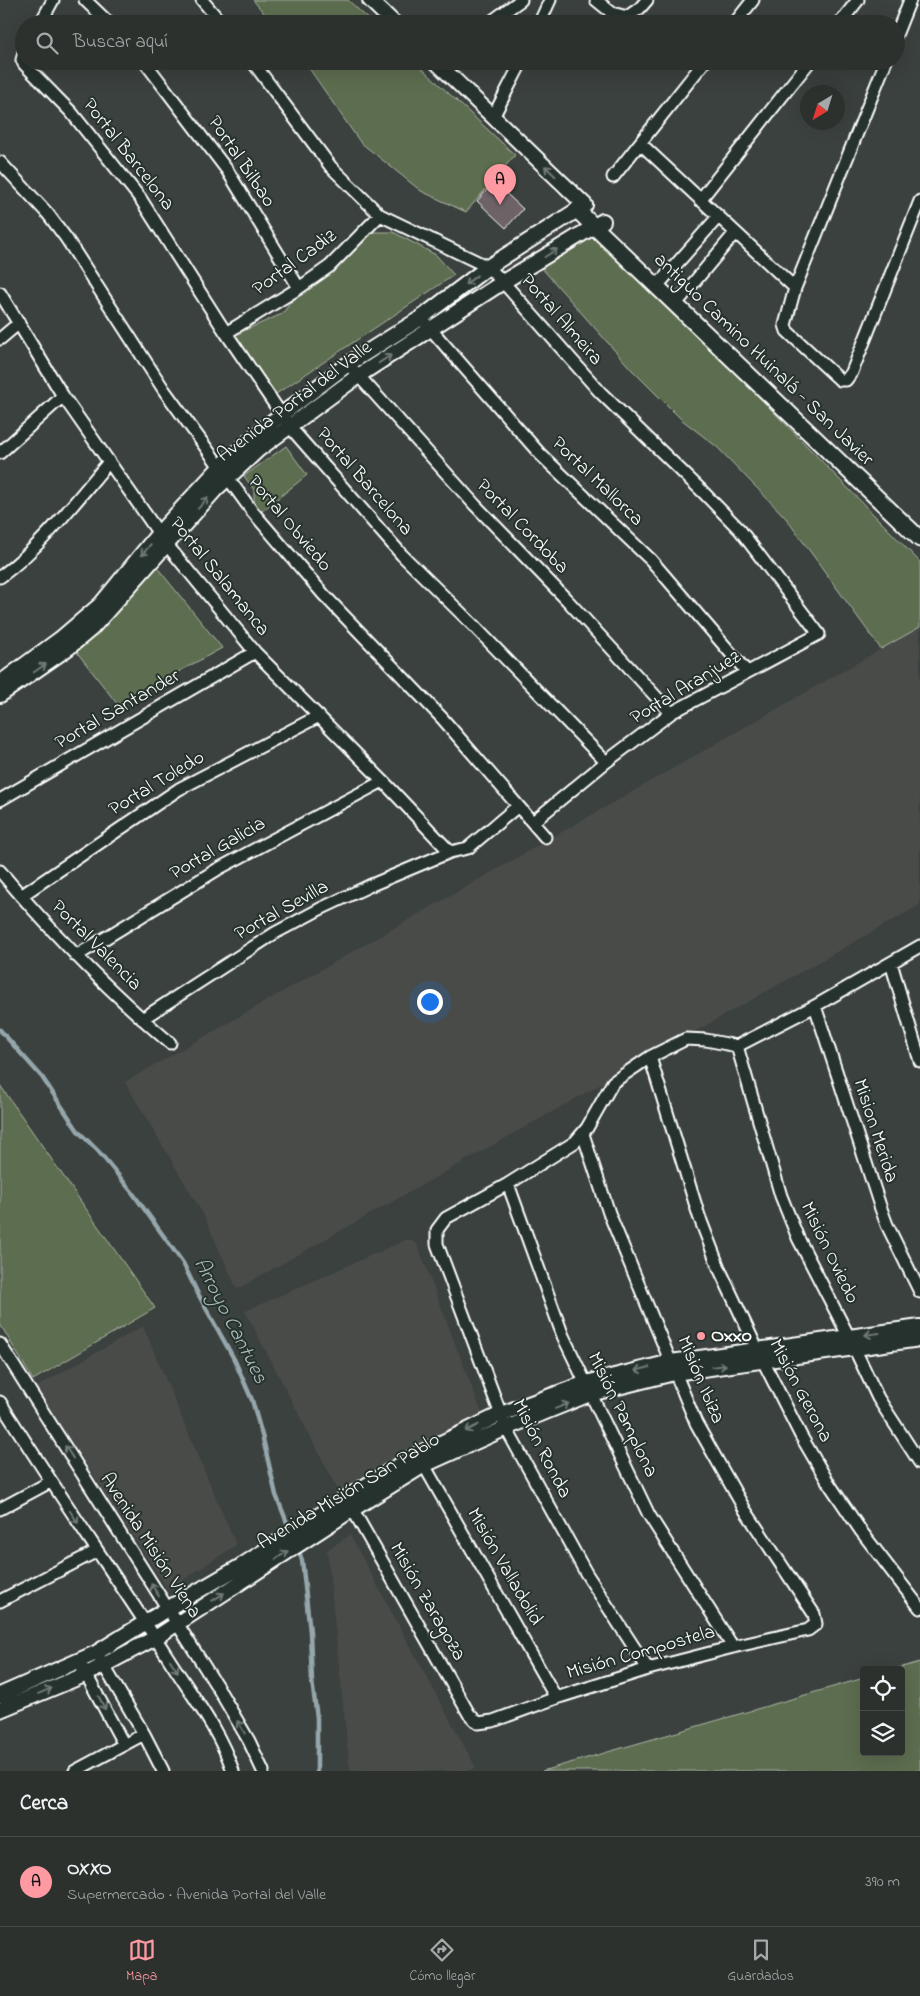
<!DOCTYPE html>
<html lang="es">
<head>
<meta charset="utf-8">
<style>
  :root { --surface:#2c312e; --page:#383d3a; --text:#f1f3f6; --muted:#a6a9aa; --line:#484c4a; --accent:#ff9aa2 }
  body { margin:0; font-family:"Indie Flower",sans-serif; background:var(--page); color:var(--text) }
  .controls { position:absolute; right:15px; bottom:15px; display:grid; overflow:hidden; border-radius:5px; box-shadow:0 5px 20px #0002 }
  .controls button { width:45px; height:45px; display:grid; place-items:center; padding:0; border:0; border-bottom:1px solid var(--line); background:var(--surface); color:var(--text); font:25px sans-serif }
  .compass { position:absolute; left:800px; top:85px; width:45px; height:45px; border-radius:50%; background:var(--surface); box-shadow:0 5px 20px #0002; rotate:218deg }
  .you { position:absolute; left:429px; top:1001px; width:18px; height:18px; margin:-12px; border:4px solid #fff; border-radius:50%; background:#1a73e8; box-shadow:0 0 0 8px #1a73e833 }
  .badge { display:grid; place-items:center; width:32px; height:32px; border-radius:50%; background:var(--accent); color:#111; font-size:16px; font-weight:700 }
  .pin { position:absolute; translate:-50% -41px; filter:drop-shadow(0 1px 2px #0008) }
  .pin::after { content:''; position:absolute; top:26px; width:18px; height:15px; background:inherit; clip-path:polygon(0 0,100% 0,50% 100%) }
  .list { margin:0; padding:0; list-style:none }
  h2 { display:flex; justify-content:space-between; align-items:center; height:65px; margin:0; padding:0 20px; font-size:21px }
  h2 small { font-size:16px; font-weight:400; color:var(--muted) }
  .list li { display:grid; grid-template-columns:32px 1fr auto; gap:15px; align-items:center; box-sizing:border-box; height:90px; padding:0 20px; border-top:1px solid var(--line) }
  .list b { display:block; font-size:19px; white-space:nowrap }
  .list p { margin:0; font-size:16px; white-space:nowrap; color:var(--muted) }
  .list em { font-size:16px; font-style:normal; color:var(--muted) }
  .icon { flex:none; width:28px; height:28px; fill:none; stroke:currentColor; stroke-width:2; stroke-linecap:round; stroke-linejoin:round }
  .map { position:relative; flex:none; width:920px; height:1771px; overflow:hidden }
  .search { position:absolute; background:var(--surface); box-shadow:0 5px 20px #0002; left:15px; right:15px; top:15px; height:55px; display:flex; align-items:center; gap:12px; box-sizing:border-box; padding:0 18px; border-radius:28px; color:var(--muted); font-size:19px }
  .sheet { height:155px; background:var(--surface) }
  nav { display:flex; justify-content:space-around; align-items:center; box-sizing:border-box; height:70px; border-top:1px solid var(--line); background:var(--surface); font-size:14px; color:var(--muted) }
  nav a { display:grid; justify-items:center; gap:2px }
  nav .on { color:var(--accent) }
  .map>svg:first-child { display:block }
  .built { fill:#4a4b4a }
  .green { fill:#5d6d50; stroke:#aeb6a8 }
  .lines { fill:none; stroke-linecap:round; stroke-linejoin:round }
  .stream { stroke:#95a7ac; stroke-width:4.5 }
  .building { fill:#6d6266; stroke:#fff }
  .minor-casing { stroke:#fff; stroke-width:15 }
  .tertiary-casing { stroke:#fff; stroke-width:18 }
  .secondary-casing { stroke:#fff; stroke-width:19 }
  .minor { stroke:#26332d; stroke-width:11 }
  .tertiary { stroke:#26332d; stroke-width:14 }
  .secondary { stroke:#26332d; stroke-width:15 }
  .oneway { stroke:#727a76 }
  .poi-dot { fill:#ff9aa2; stroke:#26332d; stroke-width:2 }
  .labels { text-anchor:middle; dominant-baseline:central; stroke-width:4; stroke-linejoin:round; paint-order:stroke }
  .street-label { font-size:20px; fill:#fff; stroke:#26332d }
  .poi-label { font-size:20px; font-weight:bold; fill:#fff; stroke:#26332d; text-anchor:start }
  .water-label { font-size:21px; font-style:italic; fill:#afbdc1; stroke:#26332d }
</style>
</head>
<body>
<div class="map">
<svg width="920" height="1771" viewBox="0 0 920 1771">
  <rect width="100%" height="100%" fill="#3b413e"/>
  <filter id="ink" filterUnits="userSpaceOnUse"><feTurbulence type="fractalNoise" baseFrequency=".02" numOctaves="2"/><feDisplacementMap in="SourceGraphic" scale="10" xChannelSelector="R" yChannelSelector="G"/><feConvolveMatrix kernelMatrix="1 2 1 2 8 2 1 2 1" color-interpolation-filters="sRGB"/></filter>
  <g filter="url(#ink)">
    <path class="built" d="M920,627V905L237,1289L203,1214L125,1082Z
      M408,1239L417,1244L484,1419L339,1492L245,1311Z
      M143,1326L236,1545L168,1590L36,1387Z
      M350,1535L476,1768L465,1771H350L327,1550Z"/>
    <path class="green" d="M253,0H348L374,24H273Z
      M304,61H414L515,155L466,212L421,191L360,142Z
      M369,232H393L436,255L454,275L276,394L234,335L282,314L295,297Z
      M598,232L920,562V627L881,649L785,517L717,447L681,419L631,369L539,265Z
      M286,446L307,475L261,512L254,502V490L244,476Z
      M156,566L222,648L118,705L76,651Z
      M0,1085L155,1308L33,1380L0,1324Z
      M920,1662V1771H542L864,1678V1752H901V1670H892Z"/>
    <g class="lines">
      <path class="stream" d="M0,1030L42,1077L78,1131L99,1152L132,1192L183,1263L197,1292L234,1359L252,1400L263,1439L276,1495L290,1530
        M297,1547L302,1560L310,1632L312,1681L317,1718V1771"/>
    </g>
    <path class="building" d="M494,182L523,209L506,228L477,201Z"/>
    <g class="lines">
      <defs>
        <path id="minor" d="M85,0L110,24
          M202,0L222,24
          M596,0L612,13L627,17L640,8L647,0
          M40,24L53,0
          M488,24L521,0
          M539,24L550,0
          M734,24L753,0
          M839,24L858,0
          M896,35L910,0
          M24,52L22,60L24,64L71,112L140,198L226,333L290,427L402,555L474,626L606,762
          M144,61L227,170L299,288
          M252,61L331,167L380,215L488,267L503,282L600,392L702,491L740,530L819,634L671,713L606,762L533,822
          M886,61L795,288L785,325L787,331L840,380H846L852,372L920,201
          M493,117L522,61
          M641,144L795,288
          M0,162L48,214L66,238L164,390L252,511L324,595L442,718L545,837
          M613,177L705,61
          M700,200L810,61
          M657,286L718,217
          M0,293L63,396L167,545L255,652L383,781L450,852
          M676,304L735,233
          M421,318L540,454L651,560L747,672
          M226,333L299,288L330,266L380,215
          M0,339L19,323
          M348,364L475,505L567,600L671,713
          M0,453L63,396
          M0,577C42,546 75,502 108,463
          M0,800L255,652
          M0,871C52,933 109,991 170,1043
          M21,896L179,789L319,716
          M76,956L218,869L383,781
          M891,963L920,1061
          M815,1006L880,1206L887,1225L920,1292
          M142,1019L275,933L320,909L369,886L450,852L468,848L518,806
          M737,1046L781,1196L798,1238L849,1337L878,1398L920,1463
          M737,1046L815,1006L920,946
          M650,1057L699,1216L719,1268L757,1349L801,1436L828,1482L861,1531L920,1608
          M508,1184L563,1336L649,1515L733,1647
          M0,1344L218,1688L249,1741L263,1771
          M0,1402C54,1488 112,1571 167,1656C190,1693 219,1729 233,1771
          M420,1458L556,1698
          M349,1503L469,1714L478,1723L493,1721L556,1698L648,1669L733,1647L808,1630L816,1624L814,1614L745,1510L696,1423L609,1213L583,1134
          M0,1509L50,1482
          M0,1601L97,1551
          M100,1659L144,1734L163,1771
          M79,1661L124,1745
          M648,1669L586,1573L506,1428L437,1244V1230L446,1218L508,1184L575,1142L587,1128L613,1082L650,1057L686,1039L706,1040L737,1046
          M75,1771L144,1734"/>
        <path id="tertiary" d="M370,0L395,24
          M0,683L60,639L101,604L159,533L220,467L264,428L348,364L421,318L488,267L585,205L435,61
          M0,695L68,648L92,628L215,490L259,449L358,376L503,282L603,221
          M0,1695L96,1653L167,1609L241,1566L346,1498L418,1454L501,1414L586,1383L671,1362L920,1327
          M0,1710L87,1674L155,1638L353,1509L424,1465L506,1428L590,1394L674,1373L920,1339"/>
        <path id="secondary" d="M577,210L920,539"/>
      </defs>
      <use href="#minor" class="minor-casing"/>
      <use href="#tertiary" class="tertiary-casing"/>
      <use href="#secondary" class="secondary-casing"/>
      <use href="#minor" class="minor"/>
      <use href="#tertiary" class="tertiary"/>
      <use href="#secondary" class="secondary"/>
    </g>
    <defs><path id="oneway-shaft" d="M-6 0H5M1.5-3L5.5 0L1.5 3" fill="none" stroke-width="1.6" stroke-linecap="round" stroke-linejoin="round" transform="scale(1.25)"/></defs>
    <g class="oneway">
      <use href="#oneway-shaft" transform="translate(550 171) rotate(-136)"/>
      <use href="#oneway-shaft" transform="translate(551 253) rotate(-32)"/>
      <use href="#oneway-shaft" transform="translate(471 280) rotate(142)"/>
      <use href="#oneway-shaft" transform="translate(385 359) rotate(-33)"/>
      <use href="#oneway-shaft" transform="translate(203 503) rotate(-49)"/>
      <use href="#oneway-shaft" transform="translate(146 550) rotate(129)"/>
      <use href="#oneway-shaft" transform="translate(40 668) rotate(-35)"/>
      <use href="#oneway-shaft" transform="translate(872 1334) rotate(172)"/>
      <use href="#oneway-shaft" transform="translate(719 1366) rotate(-8)"/>
      <use href="#oneway-shaft" transform="translate(642 1369) rotate(166)"/>
      <use href="#oneway-shaft" transform="translate(562 1406) rotate(-22)"/>
      <use href="#oneway-shaft" transform="translate(472 1428) rotate(154)"/>
      <use href="#oneway-shaft" transform="translate(69 1452) rotate(-122)"/>
      <use href="#oneway-shaft" transform="translate(74 1517) rotate(56)"/>
      <use href="#oneway-shaft" transform="translate(282 1555) rotate(-34)"/>
      <use href="#oneway-shaft" transform="translate(155 1590) rotate(-122)"/>
      <use href="#oneway-shaft" transform="translate(218 1597) rotate(-33)"/>
      <use href="#oneway-shaft" transform="translate(174 1666) rotate(57)"/>
      <use href="#oneway-shaft" transform="translate(45 1691) rotate(-23)"/>
      <use href="#oneway-shaft" transform="translate(102 1703) rotate(63)"/>
      <use href="#oneway-shaft" transform="translate(241 1727) rotate(-121)"/>
    </g>
  </g>
  <circle class="poi-dot" cx="701" cy="1336" r="5"/>
  <g class="labels">
    <g class="street-label">
      <text transform="translate(128 155) rotate(52)">Portal Barcelona</text>
      <text transform="translate(241 162) rotate(56)">Portal Bilbao</text>
      <text transform="translate(295 263) rotate(-36)">Portal Cadiz</text>
      <text transform="translate(561 320) rotate(49)">Portal Almeira</text>
      <text transform="translate(763 360) rotate(44)">antiguo Camino Huinalá - San Javier</text>
      <text transform="translate(295 402) rotate(-37)">Avenida Portal del Valle</text>
      <text transform="translate(364 482) rotate(49)">Portal Barcelona</text>
      <text transform="translate(597 482) rotate(44)">Portal Mallorca</text>
      <text transform="translate(289 524) rotate(50)">Portal Obviedo</text>
      <text transform="translate(522 527) rotate(46)">Portal Cordoba</text>
      <text transform="translate(219 577) rotate(51)">Portal Salamanca</text>
      <text transform="translate(686 688) rotate(-31)">Portal Aranjuez</text>
      <text transform="translate(118 710) rotate(-30)">Portal Santander</text>
      <text transform="translate(157 784) rotate(-31)">Portal Toledo</text>
      <text transform="translate(218 849) rotate(-30)">Portal Galicia</text>
      <text transform="translate(282 911) rotate(-29)">Portal Sevilla</text>
      <text transform="translate(96 946) rotate(45)">Portal Valencia</text>
      <text transform="translate(875 1131) rotate(72)">Mision Merida</text>
      <text transform="translate(829 1253) rotate(64)">Misión Oviedo</text>
      <text transform="translate(700 1380) rotate(67)">Misión Ibiza</text>
      <text transform="translate(800 1391) rotate(62)">Misión Gerona</text>
      <text transform="translate(622 1415) rotate(64)">Misión Pamplona</text>
      <text transform="translate(541 1449) rotate(63)">Misión Ronda</text>
      <text transform="translate(349 1492) rotate(-31)">Avenida Misión San Pablo</text>
      <text transform="translate(150 1546) rotate(57)">Avenida Misión Viena</text>
      <text transform="translate(504 1567) rotate(60)">Misión Valladolid</text>
      <text transform="translate(427 1602) rotate(60)">Misión Zaragoza</text>
      <text transform="translate(641 1653) rotate(-16)">Misión Compostela</text>
    </g>
    <g class="poi-label">
      <text x="711" y="1336">Oxxo</text>
    </g>
    <g class="water-label">
      <text transform="translate(230 1321) rotate(63)">Arroyo Cantues</text>
    </g>
  </g>
</svg>
<div class="controls">
<button><svg class="icon" aria-label="locate" viewBox="0 0 24 24"><circle cx="12" cy="12" r="6"/><path d="M12 2v4M12 18v4M2 12h4M18 12h4"/></svg></button>
<button><svg class="icon" aria-label="layers" viewBox="0 0 24 24"><path d="M12 4l9 5-9 5-9-5zM3 14l9 5 9-5"/></svg></button>
</div>
<svg class="compass" viewBox="-18 -18 36 36"><path d="M0-13l5 13h-10z" fill="#e53935"/><path d="M0 13l5-13h-10z" fill="#a6a9aa"/></svg>
<div class="you"></div>
<div class="pin badge" style="left:500px;top:205px">A</div>
<div class="search"><svg class="icon" aria-label="search" viewBox="0 0 24 24"><circle cx="10" cy="10" r="6"/><path d="M15 15l6 6"/></svg>Buscar aquí</div>
</div>
<section class="sheet">
<h2>Cerca<small></small></h2>
<ul class="list">
<li><span class="badge">A</span><div><b>OXXO</b><p>Supermercado · Avenida Portal del Valle</p></div><em>390 m</em></li>
</ul>
</section>
<nav>
<a class="on"><svg class="icon" aria-label="map" viewBox="0 0 24 24"><path d="M3 6l6-2 6 2 6-2v14l-6 2-6-2-6 2zM9 4v14M15 6v14"/></svg>Mapa</a>
<a><svg class="icon" aria-label="directions" viewBox="0 0 24 24"><path d="M12 3l9 9-9 9-9-9zM9 14v-3h6M13 9l2 2-2 2"/></svg>Cómo llegar</a>
<a><svg class="icon" aria-label="saved" viewBox="0 0 24 24"><path d="M7 4h10v16l-5-4-5 4z"/></svg>Guardados</a>
</nav>
</body>
</html>
